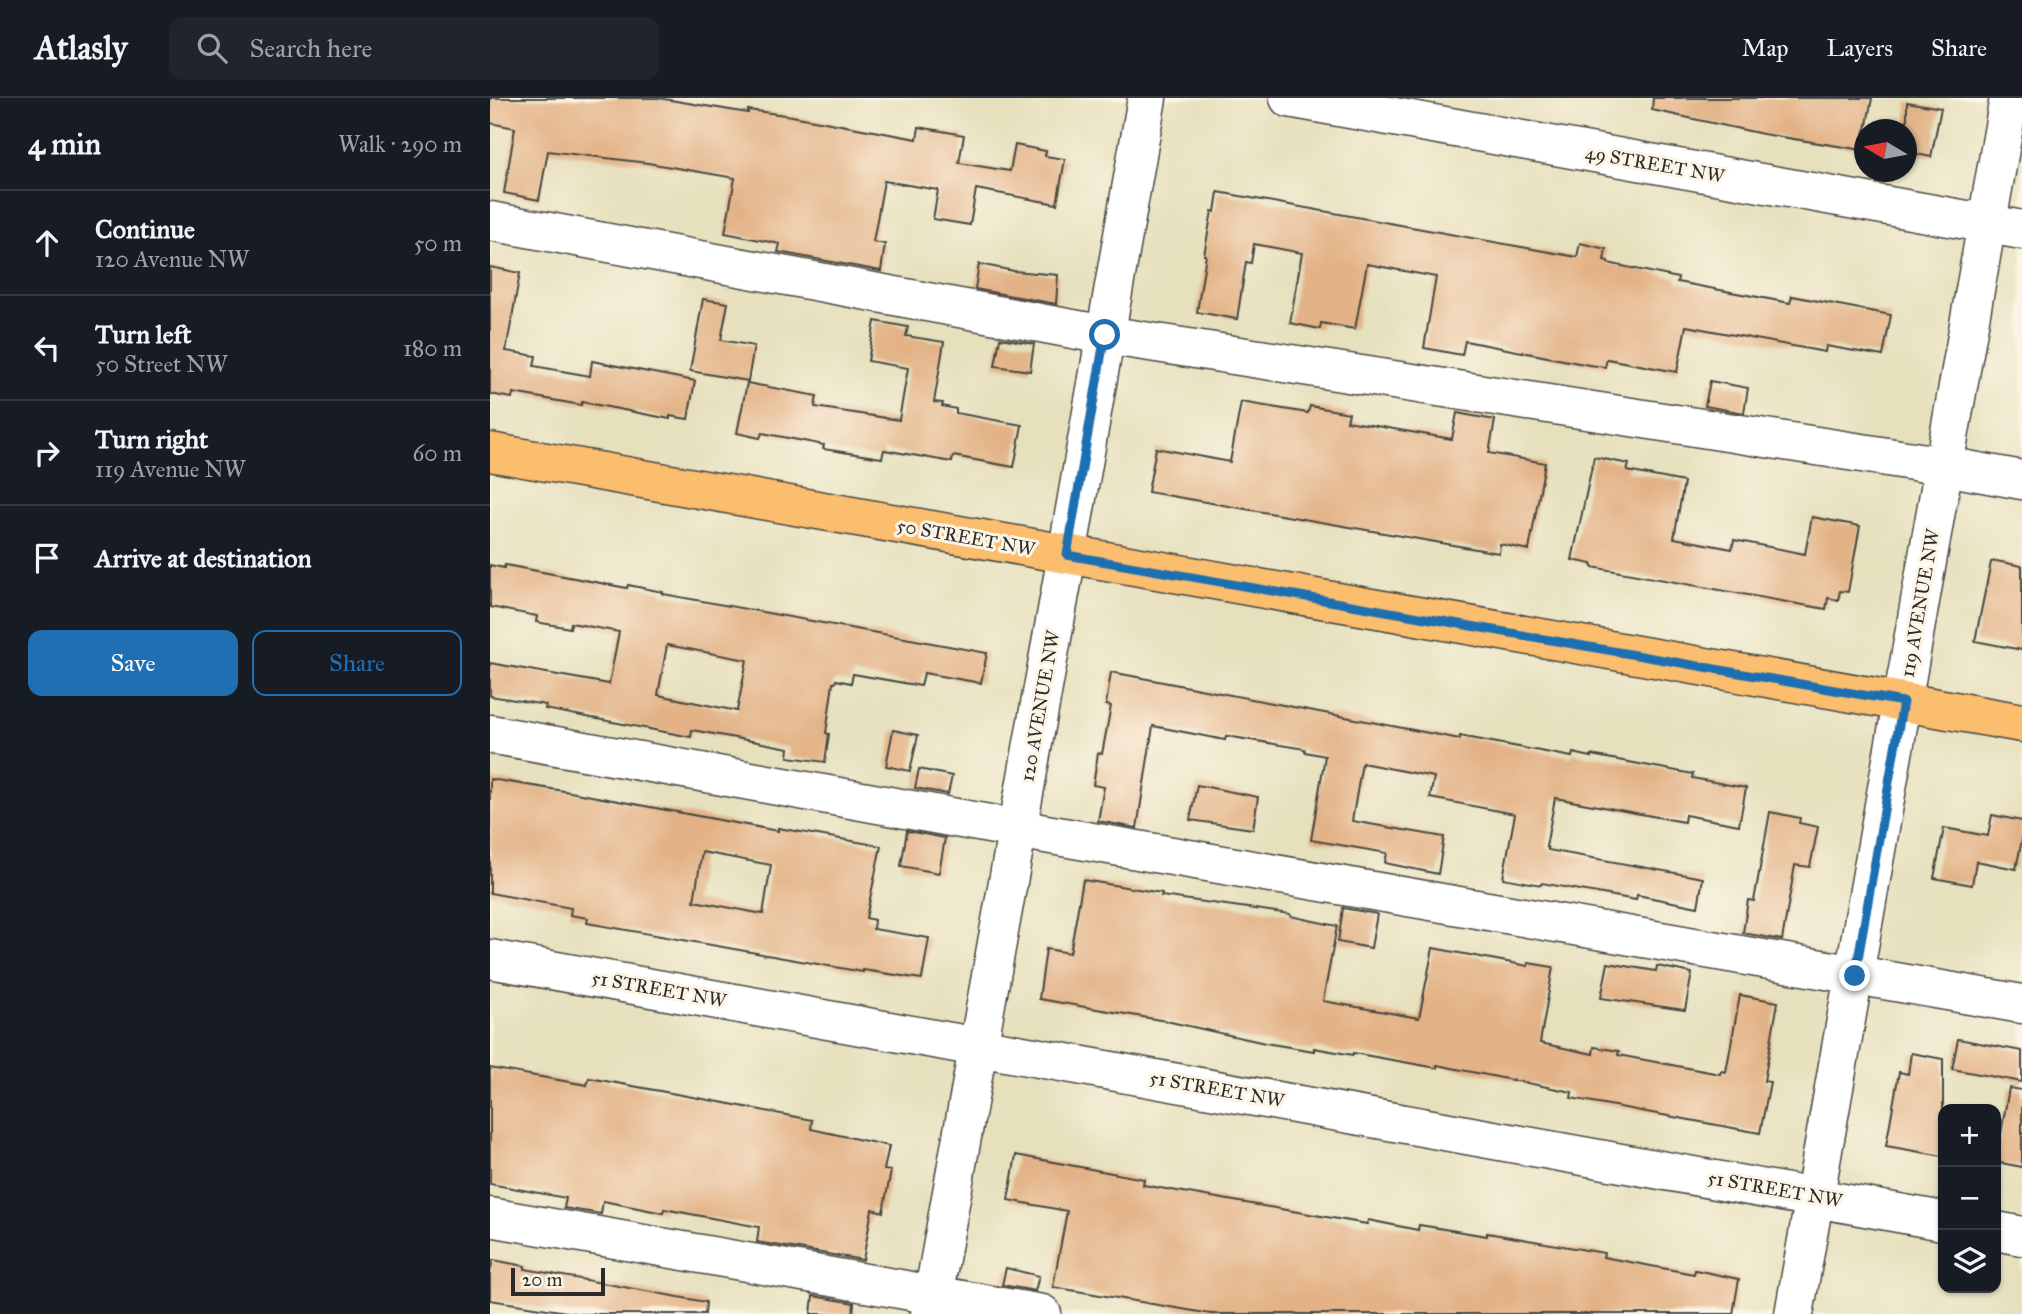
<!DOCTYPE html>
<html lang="en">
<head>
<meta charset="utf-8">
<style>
  :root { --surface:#171b24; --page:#20242c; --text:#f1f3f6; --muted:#9ea1a6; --line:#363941; --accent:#1f6fb2 }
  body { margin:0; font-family:"IM FELL Great Primer",serif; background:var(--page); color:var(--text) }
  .controls { position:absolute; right:21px; bottom:21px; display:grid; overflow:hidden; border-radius:14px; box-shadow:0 2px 5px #0004 }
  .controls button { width:63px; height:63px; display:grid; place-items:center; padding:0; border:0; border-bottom:2px solid var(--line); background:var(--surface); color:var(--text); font:35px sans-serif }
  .compass { position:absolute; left:1364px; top:21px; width:63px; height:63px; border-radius:50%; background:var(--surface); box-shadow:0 2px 5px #0004; rotate:280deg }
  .scale { position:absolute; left:21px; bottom:18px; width:94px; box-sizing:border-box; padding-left:7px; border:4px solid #2b2b2b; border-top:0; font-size:19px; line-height:24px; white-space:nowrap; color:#2b2b2b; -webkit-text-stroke:5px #fcf5e5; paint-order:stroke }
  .stop { position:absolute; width:21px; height:21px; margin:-16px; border:5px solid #1f6fb2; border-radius:50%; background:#fff }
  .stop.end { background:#1f6fb2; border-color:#fff; box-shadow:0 2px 7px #0008 }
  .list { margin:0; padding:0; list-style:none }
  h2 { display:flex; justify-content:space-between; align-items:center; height:91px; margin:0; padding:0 28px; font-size:30px }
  h2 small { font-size:23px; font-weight:400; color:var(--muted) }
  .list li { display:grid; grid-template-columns:46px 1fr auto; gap:21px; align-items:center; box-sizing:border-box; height:105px; padding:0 28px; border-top:2px solid var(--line) }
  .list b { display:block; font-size:26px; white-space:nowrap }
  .list p { margin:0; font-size:23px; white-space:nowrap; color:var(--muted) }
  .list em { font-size:23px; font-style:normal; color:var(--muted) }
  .actions { display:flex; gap:14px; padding:21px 28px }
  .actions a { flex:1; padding:16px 0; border:2px solid var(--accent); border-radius:14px; text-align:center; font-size:24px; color:var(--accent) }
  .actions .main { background:var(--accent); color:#fff }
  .icon { flex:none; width:38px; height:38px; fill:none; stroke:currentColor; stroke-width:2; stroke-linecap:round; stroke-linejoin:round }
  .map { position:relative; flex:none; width:1532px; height:1216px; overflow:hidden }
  header { display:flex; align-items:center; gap:42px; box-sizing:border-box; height:98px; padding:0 35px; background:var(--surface); border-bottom:2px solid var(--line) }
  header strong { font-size:33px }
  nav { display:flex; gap:38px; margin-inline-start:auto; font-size:24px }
  .search { width:490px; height:63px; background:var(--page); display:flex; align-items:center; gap:18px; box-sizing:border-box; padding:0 24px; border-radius:14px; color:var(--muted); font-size:26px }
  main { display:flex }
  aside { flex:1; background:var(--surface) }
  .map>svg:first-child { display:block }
  .building { fill:#e3b387; fill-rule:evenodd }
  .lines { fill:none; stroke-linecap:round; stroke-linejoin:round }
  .minor-casing { stroke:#474641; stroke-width:41 }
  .major-casing { stroke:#474641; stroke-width:41 }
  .minor { stroke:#fff; stroke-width:38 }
  .major { stroke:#fbbd6e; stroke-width:38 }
  .route { stroke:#1f6fb2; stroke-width:9 }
  .labels { text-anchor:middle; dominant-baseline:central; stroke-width:6; stroke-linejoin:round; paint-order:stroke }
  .street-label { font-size:19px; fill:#2b2b2b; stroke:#fcf5e5 }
</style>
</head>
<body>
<header>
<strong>Atlasly</strong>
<div class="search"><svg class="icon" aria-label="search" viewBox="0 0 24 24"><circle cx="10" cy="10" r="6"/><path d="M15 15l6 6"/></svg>Search here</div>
<nav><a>Map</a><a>Layers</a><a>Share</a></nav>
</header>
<main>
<aside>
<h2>4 min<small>Walk · 290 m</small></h2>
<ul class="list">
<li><svg class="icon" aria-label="ahead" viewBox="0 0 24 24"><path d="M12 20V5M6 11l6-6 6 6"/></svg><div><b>Continue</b><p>120 Avenue NW</p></div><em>50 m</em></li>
<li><svg class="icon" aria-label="left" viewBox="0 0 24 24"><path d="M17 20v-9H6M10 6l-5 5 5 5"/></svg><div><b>Turn left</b><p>50 Street NW</p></div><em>180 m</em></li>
<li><svg class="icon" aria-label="right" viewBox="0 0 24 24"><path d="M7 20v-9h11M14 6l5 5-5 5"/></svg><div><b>Turn right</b><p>119 Avenue NW</p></div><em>60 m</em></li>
<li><svg class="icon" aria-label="arrive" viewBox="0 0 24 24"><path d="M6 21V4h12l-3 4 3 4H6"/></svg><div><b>Arrive at destination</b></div></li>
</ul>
<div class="actions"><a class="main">Save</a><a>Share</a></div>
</aside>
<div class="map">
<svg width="1532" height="1216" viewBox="0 0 1532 1216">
  <rect width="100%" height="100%" fill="#fcf5e5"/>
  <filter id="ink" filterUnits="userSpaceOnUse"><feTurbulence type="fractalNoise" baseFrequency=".0143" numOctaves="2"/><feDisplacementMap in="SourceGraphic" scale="14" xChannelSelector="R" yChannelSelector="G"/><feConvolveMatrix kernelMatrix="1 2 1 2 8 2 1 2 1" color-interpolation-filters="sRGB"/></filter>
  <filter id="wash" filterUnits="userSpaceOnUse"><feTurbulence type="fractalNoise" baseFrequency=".00686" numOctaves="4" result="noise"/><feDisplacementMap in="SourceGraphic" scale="28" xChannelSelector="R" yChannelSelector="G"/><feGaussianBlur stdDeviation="1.57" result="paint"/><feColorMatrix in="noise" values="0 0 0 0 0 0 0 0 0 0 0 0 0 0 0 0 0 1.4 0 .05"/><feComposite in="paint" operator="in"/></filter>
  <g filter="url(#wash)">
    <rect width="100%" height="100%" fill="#e6e0bd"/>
    <g id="blocks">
      <path class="building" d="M0,0H168L258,15V12L302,18L427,41L429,29L474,37L469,65L520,73L525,47L556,53L555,58L575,61L567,106L486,91L480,127L443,121L448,92L394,83L383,144L395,146L391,173L288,154L290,146L235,135L245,80L158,65L58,53L49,102L14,95L25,30L0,25Z
        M1163,0H1382L1376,32H1375L1373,52L1273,36L1162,12Z
        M1417,4L1451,10L1441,59L1417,54Z
        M728,94L1087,159L1090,145L1116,151L1114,162L1118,163V165L1188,180L1187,184L1300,205L1302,198L1401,217L1393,258L1336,248L1335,254L1196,228L1187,274L1117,261L1115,269L1099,267L975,243L972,257L934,250L946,179L877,166L865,231L831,225L830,231L800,225L812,155L764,146L761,165L756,164L747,221L707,214L716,157H714L722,113L725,114Z
        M489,166L524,173L568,177L566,206L485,191Z
        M0,169L30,175L16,253L46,258L44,268L100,278L102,263L205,283L198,321L180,318V321L92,304L91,307L23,295L22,300L0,296Z
        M213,201L238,205L231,242L264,248L258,283L200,273Z
        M385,223L418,229L416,238L454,244L444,304L453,305L452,308L466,311V315L532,327L524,369L463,358L462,364L394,352L392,360L333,351L334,347L272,335L270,340L247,335L257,285L327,298L325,309L409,322L418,270L378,263Z
        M510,240L544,246L540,273L505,268Z
        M1220,283L1258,290L1254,315L1215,308Z
        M751,304L818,315L820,308L859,315L857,323L962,341L967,315L1005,322L999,355L1055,365L1039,452L1010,446L1009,455L658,394L666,350L740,364Z
        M1104,359L1139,366L1137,373L1194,384L1184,440L1242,451L1244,442L1315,456L1322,419L1370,428L1358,494L1350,493L1348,502L1338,500L1336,511L1102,469V466L1082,462Z
        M1506,463L1532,468V552L1485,543L1501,464Z
        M0,467L14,470L15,467L137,490L138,487L173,494V496L497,555L491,585L434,575L431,588L363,576L361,585L346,582L345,585H343L336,635L339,636L335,664L298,659L299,650L202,632L201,639L55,611L56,607L0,598V565L119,586L129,534L81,525L80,530L46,524L47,518L0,509ZM177,547L257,562L247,613L168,597Z
        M621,574L970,641V638L1082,659L1083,655L1101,659V657L1203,676L1202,680L1256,690L1249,727L1195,717L1194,724L1065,700L1056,749L1058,750V752L1213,780L1208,809L1147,797L1146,802L1052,785L1051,787L1013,780L1025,716L940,700L944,679L872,665L862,723L954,739L948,776L895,765L897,755L821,742L835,658L815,654V651L736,638L735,642L663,628L647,730L608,723L614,689L603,687L608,655L612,656L621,608L616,607Z
        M403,632L428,637L420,673L396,668Z
        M429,671L462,678L458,696L425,690Z
        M0,681L80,694L288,733V730L391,748L376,820L384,822L383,831L439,840L432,881L373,872V874L97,825L98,820L80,817L81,810L0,795ZM212,754L281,767L273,816L204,803Z
        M707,687L768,699L763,731L700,722Z
        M1280,714L1310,720L1309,725L1328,729L1320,769L1305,767L1292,842L1253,835L1258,802L1264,803Z
        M1502,717L1532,723V741L1526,771L1486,763L1482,787L1444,780L1454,730L1498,738Z
        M417,733L455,740L449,775L411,768Z
        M593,782L672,795L671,798L800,816V818L847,828L833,903L929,920L943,850L1038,868V865L1063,869L1050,945L1103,956L1104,949L1129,953L1128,957L1230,976L1231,973L1236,974L1250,897L1288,904L1274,983L1280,984L1270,1035L1081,1000L1082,994L947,967V970L863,955V957L824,950V953L775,945L676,923L549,901L556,851L580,855Z
        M853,810L887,816L881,850L848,844Z
        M1118,865L1166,873L1167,868L1202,875L1195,912L1111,900Z
        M1468,941L1532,953V984L1462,971Z
        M1421,955L1453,961V1058L1396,1048L1409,974L1418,976Z
        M0,970L97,987L99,980L235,1005L322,1022L321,1031L399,1048L394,1072L401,1073L393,1114L382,1111L373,1162L267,1144L269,1129L174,1111L173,1115L113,1103L111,1116L74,1110L76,1100L0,1086Z
        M1519,990L1532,992V1069L1506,1064Z
        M526,1057L654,1081L653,1087L744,1103L877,1126L878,1122L928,1132L929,1127L997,1138V1135L1114,1155L1113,1159L1204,1176L1205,1172L1249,1181L1243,1216H721L563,1189L577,1113L518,1102Z
        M3,1162L35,1168V1171L216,1204L215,1216H89L0,1202V1175Z
        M516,1170L549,1178L545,1193L512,1187Z
        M323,1198L364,1205L363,1216H321Z"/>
    </g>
  </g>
  <g filter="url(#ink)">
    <use href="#blocks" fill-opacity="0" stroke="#474641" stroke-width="2"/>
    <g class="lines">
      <defs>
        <path id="minor" d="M799,0L1532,132
          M0,123L615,237L1455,368L1532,382
          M0,636L527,731L1532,906
          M0,861L1453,1123
          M0,1119L552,1216
          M1506,1133L1532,1138
          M440,1216L577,457L657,0
          M1304,1216L1519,0"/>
        <path id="major" d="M0,354L1532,625"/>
      </defs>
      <use href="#minor" class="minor-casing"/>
      <use href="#major" class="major-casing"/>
      <use href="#minor" class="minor"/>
      <use href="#major" class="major"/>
    </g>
  </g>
  <g class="lines" filter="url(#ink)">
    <path class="route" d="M615,237L577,457L1413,604L1365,878"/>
  </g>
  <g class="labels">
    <g class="street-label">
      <text transform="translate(1165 66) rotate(10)">49 STREET NW</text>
      <text transform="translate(476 439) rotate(10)">50 STREET NW</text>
      <text transform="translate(1430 505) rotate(-80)">119 AVENUE NW</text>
      <text transform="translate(550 608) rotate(-80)">120 AVENUE NW</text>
      <text transform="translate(169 891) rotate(10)">51 STREET NW</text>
      <text transform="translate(727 991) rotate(10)">51 STREET NW</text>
      <text transform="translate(1285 1091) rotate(10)">51 STREET NW</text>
    </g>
  </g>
</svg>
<div class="controls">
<button>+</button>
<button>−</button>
<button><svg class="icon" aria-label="layers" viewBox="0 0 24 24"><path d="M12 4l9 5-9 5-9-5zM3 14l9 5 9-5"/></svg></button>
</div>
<svg class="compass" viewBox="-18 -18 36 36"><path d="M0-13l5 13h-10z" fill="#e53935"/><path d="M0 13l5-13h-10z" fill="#9ea1a6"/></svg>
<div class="scale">20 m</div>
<div class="stop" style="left:615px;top:237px"></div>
<div class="stop end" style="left:1365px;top:878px"></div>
</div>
</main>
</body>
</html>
